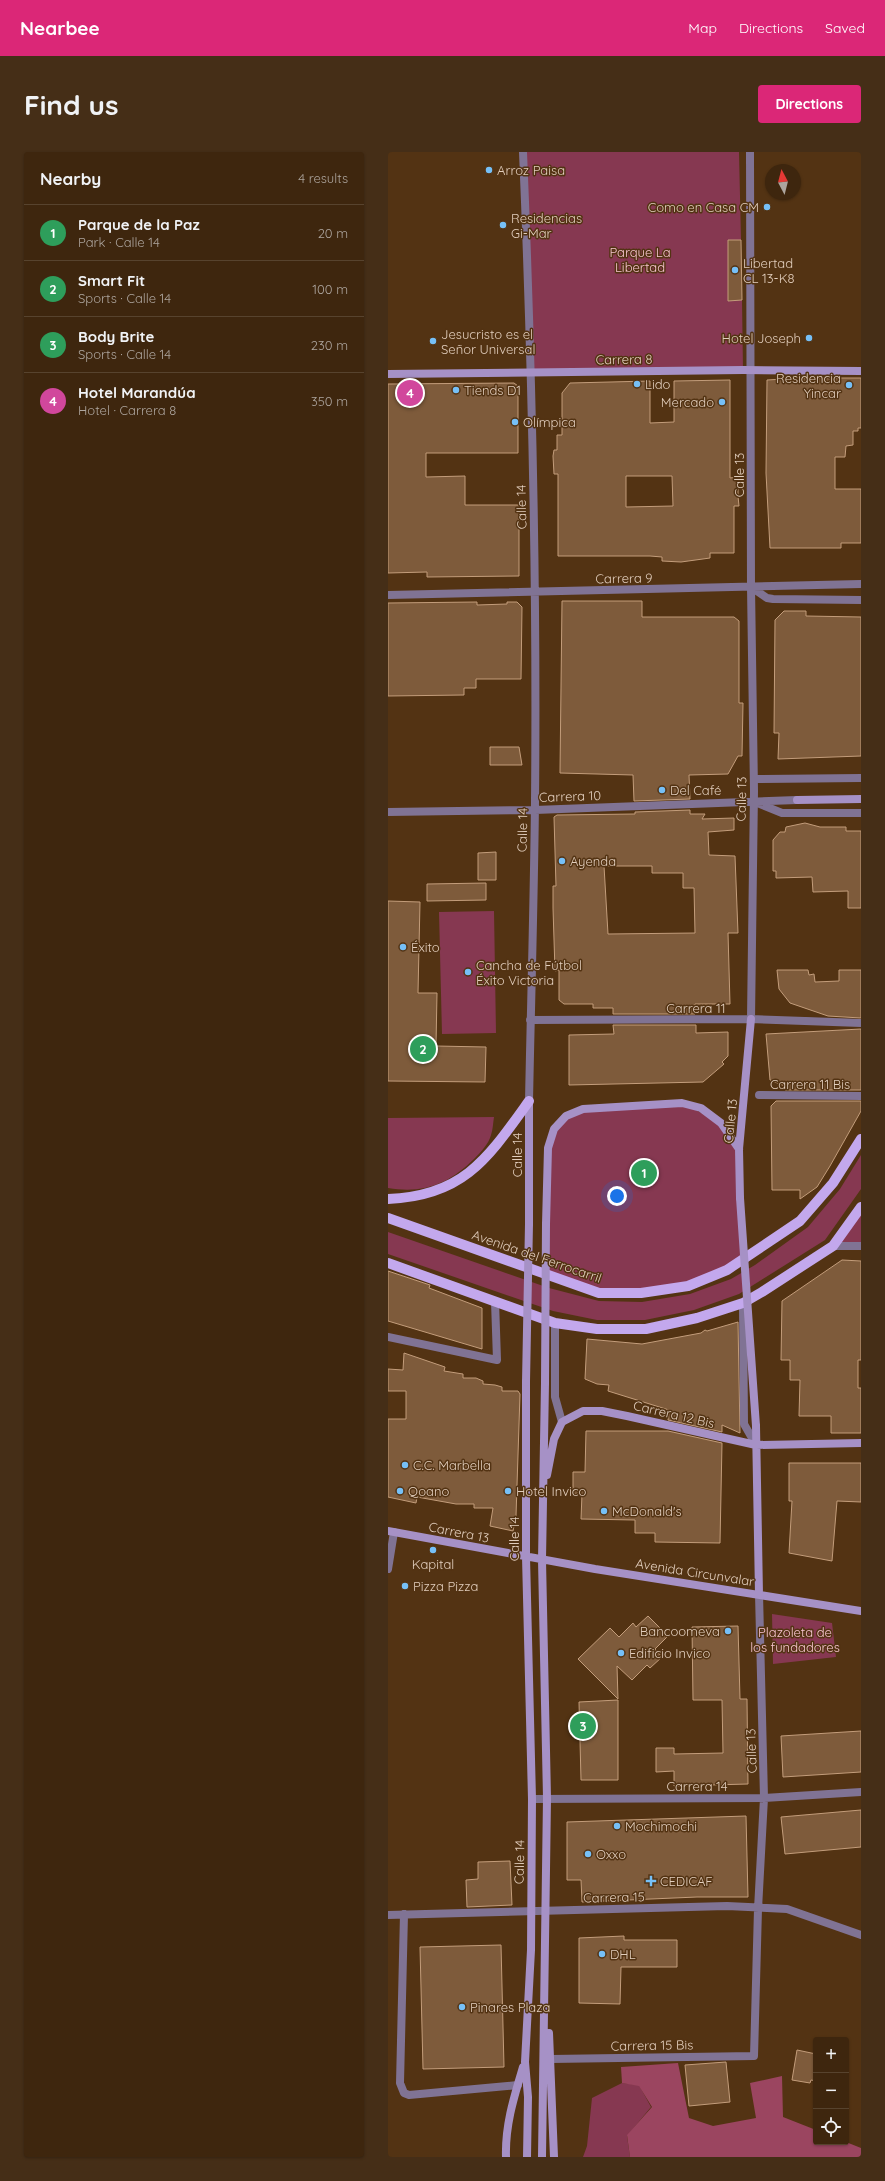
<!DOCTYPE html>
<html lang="en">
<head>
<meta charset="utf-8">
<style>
  :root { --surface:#3e260e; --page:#452e17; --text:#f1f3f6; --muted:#ada59e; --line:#57432e; --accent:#db2777 }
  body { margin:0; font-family:Quicksand,sans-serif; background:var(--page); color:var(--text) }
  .controls { position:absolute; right:12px; bottom:12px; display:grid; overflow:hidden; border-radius:4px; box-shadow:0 1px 3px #0004 }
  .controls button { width:36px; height:36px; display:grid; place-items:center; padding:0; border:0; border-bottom:1px solid var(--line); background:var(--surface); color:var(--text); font:20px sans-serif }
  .compass { position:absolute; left:377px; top:12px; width:36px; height:36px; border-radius:50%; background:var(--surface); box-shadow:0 1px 3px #0004; rotate:353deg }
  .you { position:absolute; left:229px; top:1044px; width:14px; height:14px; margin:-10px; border:3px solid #fff; border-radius:50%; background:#1a73e8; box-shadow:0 0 0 6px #1a73e833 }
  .badge { display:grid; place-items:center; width:26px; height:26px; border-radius:50%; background:var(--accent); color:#fff; font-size:13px; font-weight:700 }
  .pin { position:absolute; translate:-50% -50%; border:2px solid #fff; box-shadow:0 1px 4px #0006 }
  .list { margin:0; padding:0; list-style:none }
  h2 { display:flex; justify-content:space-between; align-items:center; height:52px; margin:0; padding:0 16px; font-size:17px }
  h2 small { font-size:13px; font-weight:400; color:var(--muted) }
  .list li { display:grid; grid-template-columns:26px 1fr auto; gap:12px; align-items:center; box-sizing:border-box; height:56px; padding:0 16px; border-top:1px solid var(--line) }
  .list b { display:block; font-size:15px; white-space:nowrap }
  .list p { margin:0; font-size:13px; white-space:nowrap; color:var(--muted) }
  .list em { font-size:13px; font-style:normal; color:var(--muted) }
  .icon { flex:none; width:22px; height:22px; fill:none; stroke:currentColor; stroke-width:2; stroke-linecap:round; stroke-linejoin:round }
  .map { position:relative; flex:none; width:473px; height:2005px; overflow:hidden; border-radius:4px }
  header { display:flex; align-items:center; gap:24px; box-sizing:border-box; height:56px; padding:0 20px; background:var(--accent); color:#fff }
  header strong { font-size:19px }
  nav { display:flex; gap:22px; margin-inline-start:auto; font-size:14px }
  .intro { display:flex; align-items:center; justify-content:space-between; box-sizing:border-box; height:96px; padding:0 24px }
  h1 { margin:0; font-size:28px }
  .button { padding:10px 18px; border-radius:4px; background:var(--accent); color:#fff; font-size:14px; font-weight:700 }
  main { display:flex; gap:24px; padding:0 24px }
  aside { flex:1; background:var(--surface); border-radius:4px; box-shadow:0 1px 3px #0004 }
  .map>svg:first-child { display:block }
  .green { fill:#863851 }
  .forest { fill:#9b4560 }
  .building { fill:#7e5b3b; stroke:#c39d7b; fill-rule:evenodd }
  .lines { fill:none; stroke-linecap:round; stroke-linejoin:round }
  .street { stroke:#807394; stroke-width:8 }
  .secondary { stroke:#a691c6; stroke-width:8 }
  .primary { stroke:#c3a8ed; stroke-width:10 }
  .secondary-bridge { stroke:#a691c6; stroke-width:8 }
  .poi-dot { fill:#76c0f7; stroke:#533313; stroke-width:1.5 }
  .labels { text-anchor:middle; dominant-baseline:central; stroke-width:3; stroke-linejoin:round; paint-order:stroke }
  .poi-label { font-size:13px; fill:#e2cebd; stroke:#533313; text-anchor:start }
  .park-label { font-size:13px; fill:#f7c4d0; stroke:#533313 }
  .street-label { font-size:13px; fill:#e2cebd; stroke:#533313 }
</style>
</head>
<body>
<header>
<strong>Nearbee</strong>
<nav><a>Map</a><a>Directions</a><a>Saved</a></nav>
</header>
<div class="intro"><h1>Find us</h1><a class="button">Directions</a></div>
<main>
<aside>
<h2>Nearby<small>4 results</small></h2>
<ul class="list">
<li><span class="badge" style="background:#2e9e5b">1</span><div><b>Parque de la Paz</b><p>Park · Calle 14</p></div><em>20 m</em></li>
<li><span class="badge" style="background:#2e9e5b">2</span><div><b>Smart Fit</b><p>Sports · Calle 14</p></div><em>100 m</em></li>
<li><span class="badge" style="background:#2e9e5b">3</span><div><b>Body Brite</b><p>Sports · Calle 14</p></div><em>230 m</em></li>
<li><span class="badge" style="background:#d1479c">4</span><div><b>Hotel Marandúa</b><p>Hotel · Carrera 8</p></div><em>350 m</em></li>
</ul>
</aside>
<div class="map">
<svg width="473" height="2005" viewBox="0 0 473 2005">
  <rect width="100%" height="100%" fill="#533313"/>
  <path class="green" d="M135,0H351L353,88H340V148H354L355,218L143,220Z
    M106,759L108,881L54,882L51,760Z
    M294,951L333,971L351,997L358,1107L300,1134L211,1141L158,1123L160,996L166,977L195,957Z
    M106,965C105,971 105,977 103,983C101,991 93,1000 87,1006C61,1032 36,1042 0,1036V966Z
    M473,1003V1037L437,1088L351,1142L306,1158L257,1168H209L165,1159L0,1102V1080L161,1136L211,1149L254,1150L302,1142L343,1127L367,1113L420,1075L452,1037Z
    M473,1055V1094H445Z
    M384,1462L444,1471L448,1505L385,1512Z
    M234,1931L251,1933L263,1955L239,1984L242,2005H195L199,1994L204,1946Z"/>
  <path class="forest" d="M290,1911L301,1966L325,1974L368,1966L362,1931L394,1924L395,1965L428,1978V1990H458L473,1996V2005H242L239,1983L264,1955L251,1934L234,1931L233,1915Z"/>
  <path class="building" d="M340,88H353L354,148L340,149Z
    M413,226H473V276H470V279H465V293L458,294L457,305H447V337H473V391H453V396H382L378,321L379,228Z
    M342,228V326L350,325V344L351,354H346V401H322V406L293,410L274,409V405L262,404H170V322H166L165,304L166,298H169V283H174V241L182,231L262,229V271L286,270V229ZM238,324H284L285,354L238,355Z
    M126,231L130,234V301H38V325L77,324V353H134V364H131V424L39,425V420L0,421V232Z
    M174,449H254V465H346L351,469V551H355L354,604H350L340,622L301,623L302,647L246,649L245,623L172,621Z
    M89,450V453L119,452V450H129L134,455L133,527H88V536H76V543L0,544V451Z
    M396,459H418V464L473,465V604L390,607L391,581H386L387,468Z
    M102,595H131L134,613H102Z
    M302,658V662H317L314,667L346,666V678L320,680L321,703L347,704L350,781H340L342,852H307V862H225V856H205V852H176L171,848V818L167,819L165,756V734H168L166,665L169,663L247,662V660ZM216,714H264V721H295V736H306L307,781L220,782Z
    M417,671L432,675H458V679H473V756H460V739L425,740L424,725L388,726V719H385V688L392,680H397L398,675Z
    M108,700V728H90V701Z
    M98,731V748L39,749V732Z
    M0,749L32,750L30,841H49L48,894L98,895L97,930L0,929Z
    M389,818H420L421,823L426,822L427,830L451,829V818H473V866L440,864L402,851L391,837Z
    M225,873H308V881L340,880V904L334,910L336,912L315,930L181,933V883L226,882Z
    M473,877V938H397L399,935L382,928L378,882Z
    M388,949H473V959L442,1014L429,1035L412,1047V1038H384L383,954Z
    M454,1108L473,1109V1208H470V1236H473V1281H443V1264H411L412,1228H402V1208H393L394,1149Z
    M0,1119L42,1133L41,1136L94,1156V1197L0,1169Z
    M350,1170L352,1281L334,1273V1280L280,1268L281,1258L220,1239L221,1233L209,1232L197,1227L199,1187L254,1192L313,1181L317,1178L319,1179Z
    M16,1201L57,1215L56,1219L75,1222V1226H88L95,1229V1232L107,1233L114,1235V1239H130L132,1242L128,1364L125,1379L102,1374L105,1356H86V1352H68L29,1345L28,1351L0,1345V1267H18V1239H0V1217L15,1218Z
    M198,1279H280L334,1291L332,1391L267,1390V1381H247V1368L193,1367L194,1342H185V1320H197Z
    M401,1311H473V1350L449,1349L444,1409L401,1401L404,1349H401Z
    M260,1464L280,1484L267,1497L274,1505L262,1516L259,1513L244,1528L229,1514L230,1547L190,1507L222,1476L231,1485L245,1471L248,1475Z
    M350,1474L352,1547H359L360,1632L286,1634V1619L268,1620V1596H286V1602L335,1601L334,1548H305L304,1475Z
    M230,1548V1628H193L191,1550Z
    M473,1579V1620L395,1625L393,1584Z
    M473,1658V1695L397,1702L393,1665Z
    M358,1664L360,1745H309L194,1750L193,1728H179V1670Z
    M122,1709L124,1753L79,1755L78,1728L90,1727V1710Z
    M236,1784V1788H289V1815H233L232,1852L191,1851V1786Z
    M113,1793L116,1915L35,1917L32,1795Z
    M409,1898L428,1902V1929L423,1928L422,1931L404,1928Z
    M338,1910L342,1950L301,1954L297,1913Z"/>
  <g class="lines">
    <path class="street" d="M135,0C144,216 149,433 147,649C146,749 143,849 141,949
      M362,0L363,435L366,639L363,867
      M363,435L379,446L385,447L473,448
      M0,443L473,432
      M366,627L473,626
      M367,650L394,661H473
      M0,660L147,658L409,648
      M142,868L363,867L473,871
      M371,943L473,944
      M445,1094H473
      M355,1151L356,1272L368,1293
      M167,1171V1245L174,1270
      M0,1185L109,1208L107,1149
      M0,1417L6,1380
      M144,1647L376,1646L473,1640
      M16,1762L12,1931L16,1941L21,1943L130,1933
      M0,1763L339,1754L399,1757L473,1783
      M163,1907L366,1904L370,1757L376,1646L371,1442"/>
    <path class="secondary" d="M0,222L355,218L473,219
      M409,648L473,647
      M352,1046L351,997L363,867
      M141,1072V949
      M158,1072L160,996L166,977L178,964L195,957L294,951L313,956L333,971L351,997
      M138,1230V1405L144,1647L143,1798L137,1910L140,1945L139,2005
      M368,1274L371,1442
      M159,1323L166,1287L174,1270L195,1259H214L239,1264L368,1293L473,1291
      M0,1379L207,1417L473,1459
      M161,1881L166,2005
      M118,2005C117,1973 126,1945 135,1915
      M154,2005L159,1646L154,1408L157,1231"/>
    <path class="primary" d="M0,1047C76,1044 100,1006 141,949
      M0,1066L211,1141H253L300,1134L339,1118L412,1069L445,1031L473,987
      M0,1111L167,1171L209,1177H258L309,1166L355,1151L374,1140L445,1094L473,1055"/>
    <path class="secondary-bridge" d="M352,1046L368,1274
      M138,1230L141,1072
      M157,1231L158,1072"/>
  </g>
  <g class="poi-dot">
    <circle cx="101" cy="18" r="4"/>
    <circle cx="379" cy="55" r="4"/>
    <circle cx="115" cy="73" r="4"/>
    <circle cx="347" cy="118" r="4"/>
    <circle cx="421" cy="186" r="4"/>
    <circle cx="45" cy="189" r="4"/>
    <circle cx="249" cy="232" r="4"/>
    <circle cx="461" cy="233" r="4"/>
    <circle cx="68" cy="238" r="4"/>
    <circle cx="334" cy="250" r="4"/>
    <circle cx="127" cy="270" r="4"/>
    <circle cx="274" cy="638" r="4"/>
    <circle cx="174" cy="709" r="4"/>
    <circle cx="15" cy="795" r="4"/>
    <circle cx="80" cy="820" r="4"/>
    <circle cx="17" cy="1313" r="4"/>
    <circle cx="12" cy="1339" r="4"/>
    <circle cx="120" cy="1339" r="4"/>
    <circle cx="216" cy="1359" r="4"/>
    <circle cx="45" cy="1398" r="4"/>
    <circle cx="17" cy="1434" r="4"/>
    <circle cx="340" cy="1479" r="4"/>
    <circle cx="233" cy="1501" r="4"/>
    <circle cx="229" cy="1674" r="4"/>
    <circle cx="200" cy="1702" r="4"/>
    <path d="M261 1723h4v4h4v4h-4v4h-4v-4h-4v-4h4z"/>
    <circle cx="214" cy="1802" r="4"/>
    <circle cx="74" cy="1855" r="4"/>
  </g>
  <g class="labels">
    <g class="poi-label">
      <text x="109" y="18">Arroz Paisa</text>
      <text x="371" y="55" text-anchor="end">Como en Casa CM</text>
      <text x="123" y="66">Residencias<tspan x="123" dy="15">Gi-Mar</tspan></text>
      <text x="355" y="111">Libertad<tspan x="355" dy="15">CL 13-K8</tspan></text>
      <text x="53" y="182">Jesucristo es el<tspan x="53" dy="15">Señor Universal</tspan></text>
      <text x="413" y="186" text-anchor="end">Hotel Joseph</text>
      <text x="453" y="226" text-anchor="end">Residencia<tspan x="453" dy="15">Yincar</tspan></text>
      <text x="257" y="232">Lido</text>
      <text x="76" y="238">Tiends D1</text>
      <text x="326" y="250" text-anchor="end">Mercado</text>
      <text x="135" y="270">Olímpica</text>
      <text x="282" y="638">Del Café</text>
      <text x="182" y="709">Ayenda</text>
      <text x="23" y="795">Éxito</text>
      <text x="88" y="813">Cancha de Fútbol<tspan x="88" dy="15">Éxito Victoria</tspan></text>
      <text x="25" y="1313">C.C. Marbella</text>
      <text x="20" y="1339">Qoano</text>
      <text x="128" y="1339">Hotel Invico</text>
      <text x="224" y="1359">McDonald's</text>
      <text x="45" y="1412" text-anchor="middle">Kapital</text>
      <text x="25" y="1434">Pizza Pizza</text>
      <text x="332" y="1479" text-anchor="end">Bancoomeva</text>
      <text x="241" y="1501">Edificio Invico</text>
      <text x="237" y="1674">Mochimochi</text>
      <text x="208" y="1702">Oxxo</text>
      <text x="272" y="1729">CEDICAF</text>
      <text x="222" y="1802">DHL</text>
      <text x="82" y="1855">Pinares Plaza</text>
    </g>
    <g class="park-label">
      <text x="252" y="100">Parque La<tspan x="252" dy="15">Libertad</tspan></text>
      <text x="407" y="1480">Plazoleta de<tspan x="407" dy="15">los fundadores</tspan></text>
    </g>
    <g class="street-label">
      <text transform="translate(236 207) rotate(-1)">Carrera 8</text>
      <text transform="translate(351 323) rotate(-90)">Calle 13</text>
      <text transform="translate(133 355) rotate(-91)">Calle 14</text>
      <text transform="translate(236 426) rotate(-1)">Carrera 9</text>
      <text transform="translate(182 644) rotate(-2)">Carrera 10</text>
      <text transform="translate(353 647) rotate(-89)">Calle 13</text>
      <text transform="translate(134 678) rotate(-89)">Calle 14</text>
      <text x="308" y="856">Carrera 11</text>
      <text x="422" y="932">Carrera 11 Bis</text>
      <text transform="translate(342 969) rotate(-84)">Calle 13</text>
      <text transform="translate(129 1003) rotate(-90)">Calle 14</text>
      <text transform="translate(149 1104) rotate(19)">Avenida del Ferrocarril</text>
      <text transform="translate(286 1262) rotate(13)">Carrera 12 Bis</text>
      <text transform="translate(71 1380) rotate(11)">Carrera 13</text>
      <text transform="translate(126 1387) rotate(-90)">Calle 14</text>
      <text transform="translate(307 1420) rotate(9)">Avenida Circunvalar</text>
      <text transform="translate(363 1599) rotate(-92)">Calle 13</text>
      <text x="309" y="1634">Carrera 14</text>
      <text transform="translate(131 1710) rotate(-89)">Calle 14</text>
      <text transform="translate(226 1745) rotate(-1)">Carrera 15</text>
      <text transform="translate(264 1893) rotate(-1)">Carrera 15 Bis</text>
    </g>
  </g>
</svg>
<div class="controls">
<button>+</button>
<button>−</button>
<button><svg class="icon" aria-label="locate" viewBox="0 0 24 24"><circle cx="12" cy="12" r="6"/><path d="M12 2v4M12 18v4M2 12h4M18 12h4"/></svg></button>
</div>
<svg class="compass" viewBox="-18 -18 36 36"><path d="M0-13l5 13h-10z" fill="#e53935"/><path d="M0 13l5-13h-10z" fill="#ada59e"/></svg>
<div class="you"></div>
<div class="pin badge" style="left:256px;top:1021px;background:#2e9e5b">1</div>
<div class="pin badge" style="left:35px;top:897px;background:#2e9e5b">2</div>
<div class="pin badge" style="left:195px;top:1574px;background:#2e9e5b">3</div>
<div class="pin badge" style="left:22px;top:241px;background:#d1479c">4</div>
</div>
</main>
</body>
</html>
